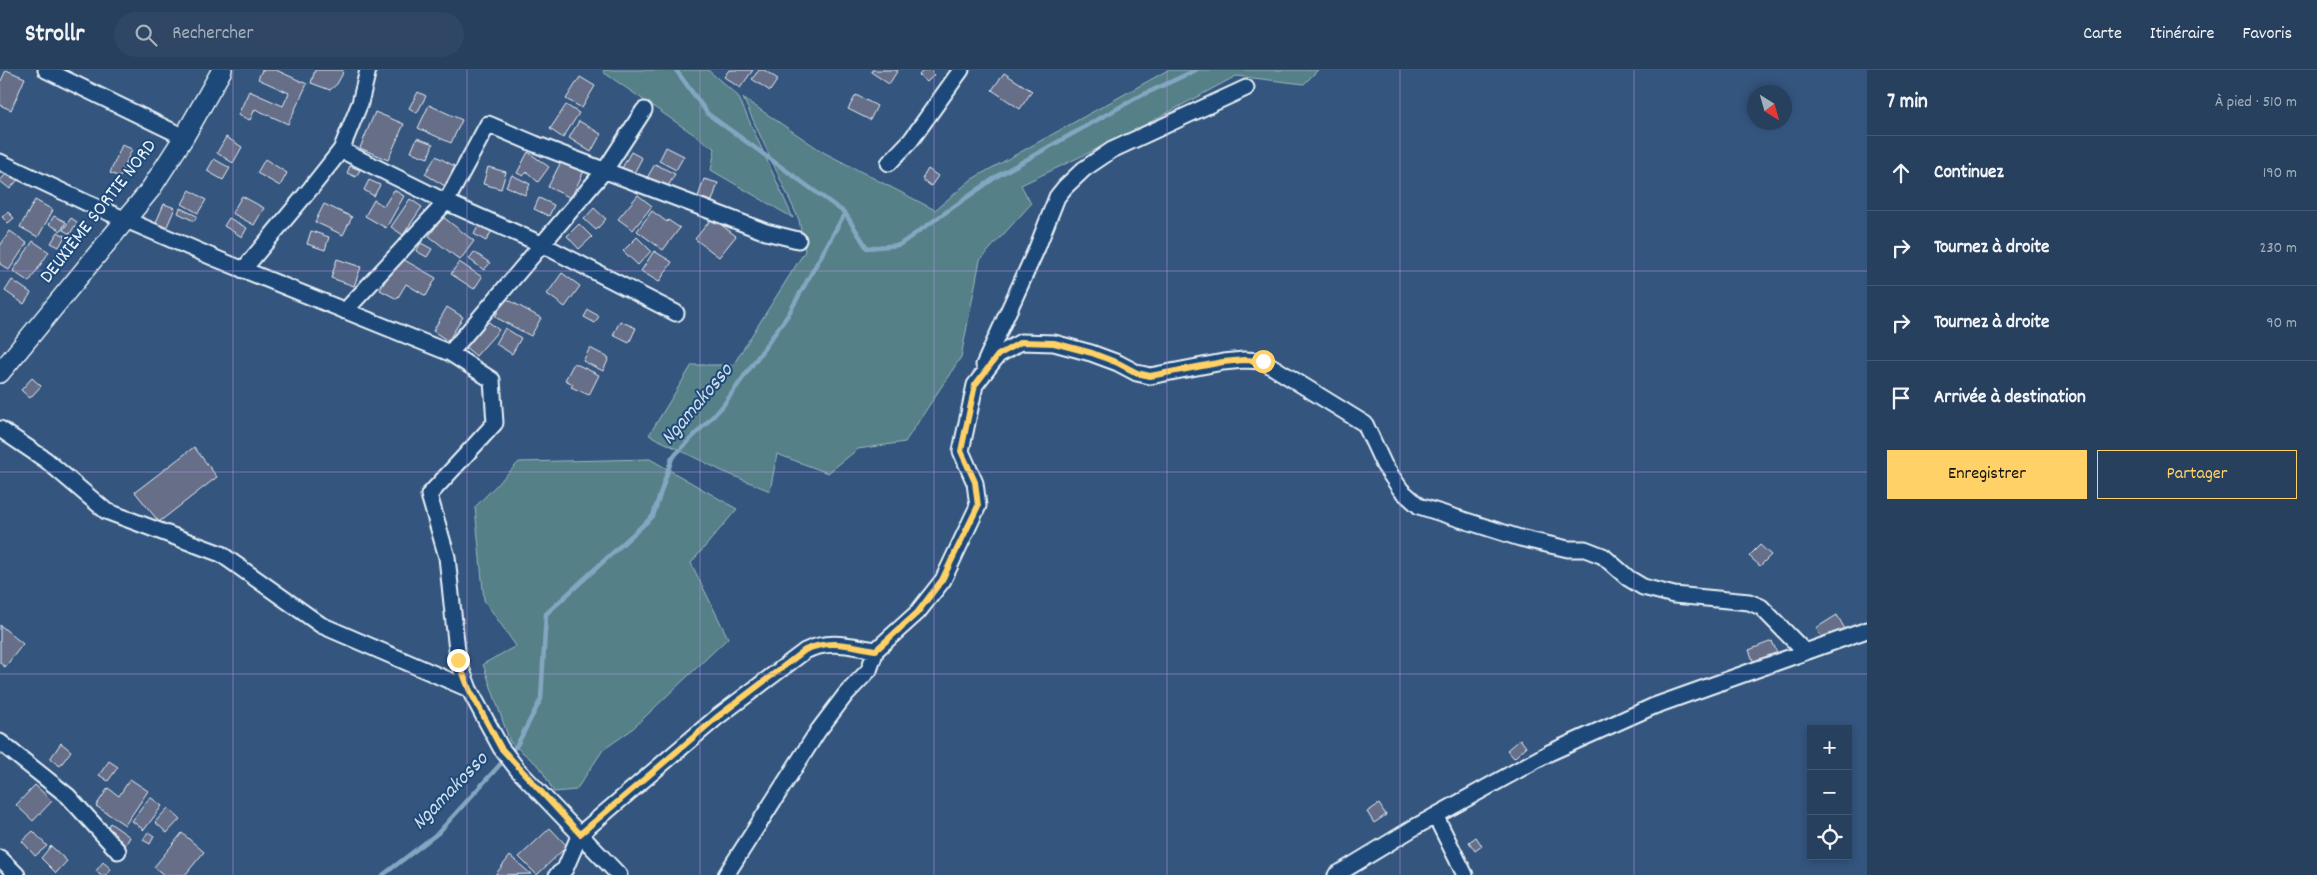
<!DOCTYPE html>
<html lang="fr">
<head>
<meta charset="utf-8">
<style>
  :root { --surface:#27405e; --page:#2f4764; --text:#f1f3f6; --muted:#a4afbc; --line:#435973; --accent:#ffd166 }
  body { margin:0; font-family:Dekko,sans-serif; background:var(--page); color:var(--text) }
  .controls { position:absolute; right:15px; bottom:15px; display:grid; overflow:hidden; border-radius:0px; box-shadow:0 2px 8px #0003 }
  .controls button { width:45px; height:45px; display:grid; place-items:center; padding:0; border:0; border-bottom:1px solid var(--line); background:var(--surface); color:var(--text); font:25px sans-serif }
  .compass { position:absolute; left:1747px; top:15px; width:45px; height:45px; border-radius:50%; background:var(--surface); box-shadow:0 2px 8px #0003; rotate:143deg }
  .stop { position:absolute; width:15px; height:15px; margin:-11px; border:4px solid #ffd166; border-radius:50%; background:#fff }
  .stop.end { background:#ffd166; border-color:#fff; box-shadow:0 1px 5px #0008 }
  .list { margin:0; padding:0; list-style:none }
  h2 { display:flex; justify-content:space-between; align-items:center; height:65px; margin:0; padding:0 20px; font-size:21px }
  h2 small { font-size:16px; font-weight:400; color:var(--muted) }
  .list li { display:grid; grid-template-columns:32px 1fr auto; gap:15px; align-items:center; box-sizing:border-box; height:75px; padding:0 20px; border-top:1px solid var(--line) }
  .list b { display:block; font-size:19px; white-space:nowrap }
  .list em { font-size:16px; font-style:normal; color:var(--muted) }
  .actions { display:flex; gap:10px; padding:15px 20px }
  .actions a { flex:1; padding:11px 0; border:1px solid var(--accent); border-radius:0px; text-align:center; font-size:18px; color:var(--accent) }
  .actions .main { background:var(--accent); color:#111 }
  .icon { flex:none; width:28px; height:28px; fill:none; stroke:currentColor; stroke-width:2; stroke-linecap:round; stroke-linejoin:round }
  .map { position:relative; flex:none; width:1867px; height:805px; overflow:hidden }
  header { display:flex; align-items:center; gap:30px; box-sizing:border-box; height:70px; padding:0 25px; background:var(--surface); border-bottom:1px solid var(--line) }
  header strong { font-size:24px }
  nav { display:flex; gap:28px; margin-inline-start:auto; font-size:18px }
  .search { width:350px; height:45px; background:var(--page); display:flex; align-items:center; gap:12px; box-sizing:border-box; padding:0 18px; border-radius:28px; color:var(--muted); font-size:19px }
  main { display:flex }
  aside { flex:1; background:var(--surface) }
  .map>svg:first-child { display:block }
  .green { fill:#558088; stroke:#9eb8c0 }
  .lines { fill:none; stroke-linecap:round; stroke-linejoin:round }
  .stream { stroke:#83a7c1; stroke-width:4.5 }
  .building { fill:#666e88; stroke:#e8f1f8 }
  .minor-casing { stroke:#e8f1f8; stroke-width:19 }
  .major-casing { stroke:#e8f1f8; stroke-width:22 }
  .minor { stroke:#1f4a7a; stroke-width:15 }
  .major { stroke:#1f4a7a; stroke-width:19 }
  .route { stroke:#ffd166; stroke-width:6 }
  .grid { fill:none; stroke:#b798de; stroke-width:1; stroke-opacity:0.55 }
  .labels { text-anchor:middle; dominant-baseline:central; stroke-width:4; stroke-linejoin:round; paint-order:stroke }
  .street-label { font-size:20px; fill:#e8f1f8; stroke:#1f4a7a }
  .water-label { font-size:21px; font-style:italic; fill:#cfdfea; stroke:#1f4a7a }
</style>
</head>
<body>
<header>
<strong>Strollr</strong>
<div class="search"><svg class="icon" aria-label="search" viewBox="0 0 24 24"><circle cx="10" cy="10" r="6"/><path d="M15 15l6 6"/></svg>Rechercher</div>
<nav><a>Carte</a><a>Itinéraire</a><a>Favoris</a></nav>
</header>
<main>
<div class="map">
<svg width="1867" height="805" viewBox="0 0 1867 805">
  <rect width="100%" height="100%" fill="#34557e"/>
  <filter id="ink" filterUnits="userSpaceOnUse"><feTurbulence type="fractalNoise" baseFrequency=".02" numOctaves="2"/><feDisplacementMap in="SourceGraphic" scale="10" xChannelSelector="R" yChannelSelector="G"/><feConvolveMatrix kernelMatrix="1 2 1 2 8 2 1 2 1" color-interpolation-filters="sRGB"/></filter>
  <g filter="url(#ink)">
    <path class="green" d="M604,0H708L738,26L793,148L711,100L715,79L603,2Z
      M1168,0H1318L1304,14L1236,6L1128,64L1021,115L1031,134L980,190L961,287L905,372L858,379L828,403L777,384L770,421L722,401L649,365L692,295H733L805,181L799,150L743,28L823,82L935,140L972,109Z
      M650,389L737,439L691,493L728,568L630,661L603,680L576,720L554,722L540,697L510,672L483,594L516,576L484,530L475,437L519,392Z"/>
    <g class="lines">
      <path class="stream" d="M845,143L867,178L899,175L999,105L1136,28L1196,0
        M510,683L517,675L541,629L546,544L653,446L672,388L722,337L788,245L845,143L708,44L676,0
        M383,805L438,763L505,689"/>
    </g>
    <path class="building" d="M6,0L25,8L11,40L0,35V13Z
      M262,0H276L307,14L288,54L255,39L250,50L238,45L249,21L283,36L289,23L258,9Z
      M315,0H343L342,5L337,14L330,20L311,13Z
      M729,0H753L740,18L724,7Z
      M759,0H764L778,9L770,21L752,9Z
      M872,0H898L889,14L871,2Z
      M924,0H929L934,5L927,12L919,5Z
      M1004,3L1032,21L1020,39L992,20Z
      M580,7L595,16L582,38L566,29Z
      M418,22L426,26L417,43L409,38Z
      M856,25L877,36L870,50L848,39Z
      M429,35L462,50L451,73L418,58Z
      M566,35L579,43L563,68L550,59Z
      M375,42L404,54L388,90L360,78Z
      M579,51L601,64L591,82L569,68Z
      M226,67L242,77L233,93L217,83Z
      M417,68L433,74L428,88L411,82Z
      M122,75L132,79L120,107L110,103Z
      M666,77L684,86L676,100L659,91Z
      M528,82L549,97L538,112L527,102L523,106L517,103Z
      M631,82L642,88L633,105L622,98Z
      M436,86L456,97L445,116L425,104Z
      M214,89L230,98L223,110L207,101Z
      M265,89L287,103L280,116L257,103Z
      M562,90L584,101L571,128L548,117Z
      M655,94L675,104L667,118L647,108Z
      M350,96L360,100L356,107L347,103Z
      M488,97L506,102L501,119L483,114Z
      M10,99L20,107L10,119L0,111Z
      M928,99L938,106L931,116L922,109Z
      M512,105L530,114L525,125L506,116Z
      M704,109L718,113L712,131L698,127Z
      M369,110L380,115L374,126L364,120Z
      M190,120L206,130L198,143L182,134Z
      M394,120L404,126L386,158L365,146L374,130L384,136Z
      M638,125L652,136L633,160L618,149Z
      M242,126L264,138L254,155L232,143Z
      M539,128L554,135L549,146L534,139Z
      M410,129L422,137L403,165L391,157Z
      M35,130L53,140L38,167L20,157Z
      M164,134L175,138L165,161L154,157Z
      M324,134L352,147L343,165L315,152Z
      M180,138L197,146L194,151L178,143Z
      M594,138L606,149L596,160L584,149Z
      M652,141L667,152L668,150L680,158L663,180L637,161Z
      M8,142L14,148L8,153L2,147Z
      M54,146L66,152L61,161L49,154Z
      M443,147L474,171L460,190L429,166Z
      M71,148L77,152L70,164L63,160Z
      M229,148L247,158L242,167L224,156Z
      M712,148L736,166L719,187L695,169Z
      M480,153L493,159L486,171L474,164Z
      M579,154L592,167L579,179L567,166Z
      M10,161L27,173L9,200L0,194V176Z
      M311,161L329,167L325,180L307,174Z
      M58,162L65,166L59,177L51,173Z
      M637,167L651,181L638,195L623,181Z
      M33,171L49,182L29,212L13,201Z
      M421,173L432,179L427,187L416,181Z
      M654,181L672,192L659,212L641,201Z
      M474,182L490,193L484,200L469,189Z
      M399,187L436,208L426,226L406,214L397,229L380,220Z
      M337,189L361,197L354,216L331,208Z
      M459,192L482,207L474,219L451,204Z
      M562,203L580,216L565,237L547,224Z
      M12,210L31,223L24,234L5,221Z
      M505,228L541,248L531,266L495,247Z
      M447,237L463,247L448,271L433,261Z
      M588,240L599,246L595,253L584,247Z
      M485,249L499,260L476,286L463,275Z
      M620,251L636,258L629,273L613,265Z
      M505,258L521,268L512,284L496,274Z
      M590,278L609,288L603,301L583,291Z
      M574,293L599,305L589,325L571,317L573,314L565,310Z
      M32,308L41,316L30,328L21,320Z
      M194,377L217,407L159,452L135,422Z
      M1760,475L1771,485L1760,496L1749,486Z
      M1837,545L1846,561L1825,573L1816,558Z
      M0,555L23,574L5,597L0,593Z
      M1772,571L1777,583L1754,593L1749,580Z
      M1520,669L1526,677L1514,688L1507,680Z
      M61,673L71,681L60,696L50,689Z
      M109,691L118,697L108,711L99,705Z
      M130,709L148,721L125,755L96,736L108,718L119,726Z
      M35,715L52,731L33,751L16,735Z
      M150,727L162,736L144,760L132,751Z
      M1379,734L1386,745L1374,753L1367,742Z
      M168,738L180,749L167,763L155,752Z
      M110,753L130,767L125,776L104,762Z
      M550,758L567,776L537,805L519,787Z
      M33,761L47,776L35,786L22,771Z
      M148,762L154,766L150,774L143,770Z
      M182,763L204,782L185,805H164L154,797Z
      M1476,767L1482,776L1475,781L1469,772Z
      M51,776L67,791L56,803L41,788Z
      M510,786L531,804L495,805Z
      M103,792L111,799L106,805H100L96,801Z"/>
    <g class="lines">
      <defs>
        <path id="minor" d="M46,0L184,67
          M341,80L446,132L541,174L676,243
          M0,92L89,134L217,189L450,283L492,310L495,353L429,425L447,487L458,590L469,619L501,678L518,700L619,805
          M889,93L911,70L961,0
          M243,200L311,118L341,80L360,33L368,0
          M345,241L446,132L488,54L535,74L766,162L798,170
          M450,283L605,100L644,40
          M984,295L1037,178L1057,127L1065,117L1084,99L1112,80L1246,18
          M0,359L46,390L106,441L221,484L321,555L469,619
          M0,672L68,726L118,781
          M1436,747L1465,805
          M0,788L17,805
          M557,805L565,799L580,764L716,648L805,581C830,569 850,576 876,580
          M726,805L818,661L846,624L869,600L876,580L917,543L943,510L978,436L975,413L961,381L975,315L998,285L1021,272L1054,273L1091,283L1118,293L1137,303L1150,306L1223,292L1244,290L1263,291L1365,354L1384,395L1401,420L1419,436L1520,468L1568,479H1585L1603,486L1628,508L1643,517L1674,525L1749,532L1761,537L1805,582
          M1336,805L1415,757L1549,683L1654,636L1867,560"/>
        <path id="major" d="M0,303L150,120L184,67L222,0"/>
      </defs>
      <use href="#minor" class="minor-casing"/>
      <use href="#major" class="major-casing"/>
      <use href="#minor" class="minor"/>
      <use href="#major" class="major"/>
    </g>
  </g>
  <g class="lines" filter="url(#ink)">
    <path class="route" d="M458,590L469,619L501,678L580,764L716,648L805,580C830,569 850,576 876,580L917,543L942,510L978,436L975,412L961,381L975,315L998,285L1021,272L1054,273L1092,283L1118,293L1137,303L1150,306L1223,292L1244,290L1263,291"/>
  </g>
  <path class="grid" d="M233,0V805M467,0V805M700,0V805M934,0V805M1167,0V805M1400,0V805M1634,0V805M0,201H1867M0,402H1867M0,604H1867"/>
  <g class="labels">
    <g class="street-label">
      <text transform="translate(99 142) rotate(-52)">DEUXIÈME SORTIE NORD</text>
    </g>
    <g class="water-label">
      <text transform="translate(698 335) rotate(-50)">Ngamakosso</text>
      <text transform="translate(451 722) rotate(-46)">Ngamakosso</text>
    </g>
  </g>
</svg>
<div class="controls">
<button>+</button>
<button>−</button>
<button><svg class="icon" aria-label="locate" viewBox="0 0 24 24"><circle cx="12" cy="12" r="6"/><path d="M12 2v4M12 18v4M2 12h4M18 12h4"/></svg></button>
</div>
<svg class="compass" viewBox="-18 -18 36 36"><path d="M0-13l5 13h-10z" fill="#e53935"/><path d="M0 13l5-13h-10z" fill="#a4afbc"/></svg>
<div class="stop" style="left:1263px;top:291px"></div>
<div class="stop end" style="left:458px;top:590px"></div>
</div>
<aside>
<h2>7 min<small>À pied · 510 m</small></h2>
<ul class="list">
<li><svg class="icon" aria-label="ahead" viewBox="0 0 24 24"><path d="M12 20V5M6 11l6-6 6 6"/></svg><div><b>Continuez</b></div><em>190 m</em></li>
<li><svg class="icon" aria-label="right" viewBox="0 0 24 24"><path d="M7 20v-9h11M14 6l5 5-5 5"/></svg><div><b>Tournez à droite</b></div><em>230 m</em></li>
<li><svg class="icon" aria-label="right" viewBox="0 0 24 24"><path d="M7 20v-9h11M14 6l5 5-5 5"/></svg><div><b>Tournez à droite</b></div><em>90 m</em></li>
<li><svg class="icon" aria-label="arrive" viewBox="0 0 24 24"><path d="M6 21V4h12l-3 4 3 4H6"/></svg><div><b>Arrivée à destination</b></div></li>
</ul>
<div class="actions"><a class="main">Enregistrer</a><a>Partager</a></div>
</aside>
</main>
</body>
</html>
